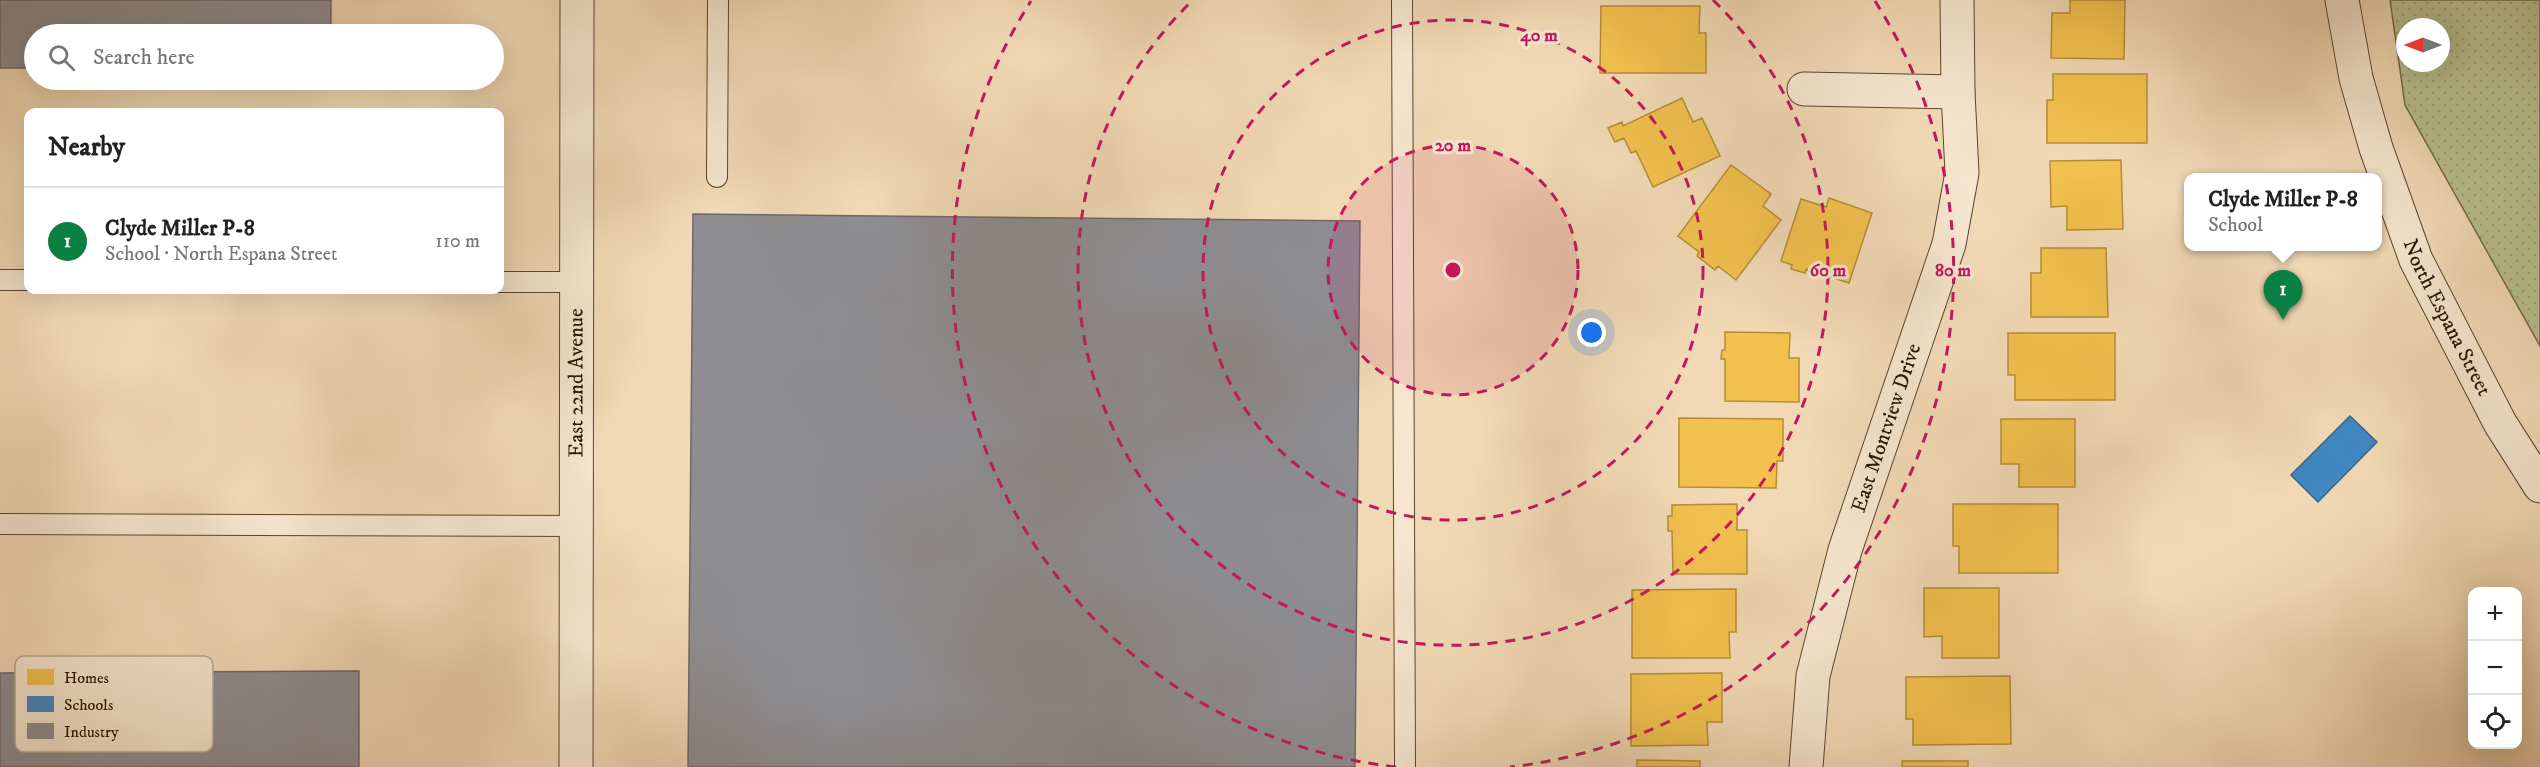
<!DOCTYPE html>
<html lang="en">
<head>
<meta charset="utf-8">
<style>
  :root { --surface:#fff; --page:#f2f2f2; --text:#222; --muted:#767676; --line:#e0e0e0; --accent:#0b8043 }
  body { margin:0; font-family:"IM FELL DW Pica",serif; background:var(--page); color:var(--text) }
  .controls { position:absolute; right:18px; bottom:18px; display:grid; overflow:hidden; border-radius:12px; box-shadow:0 6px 24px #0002 }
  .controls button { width:54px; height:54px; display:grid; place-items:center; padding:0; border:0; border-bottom:2px solid var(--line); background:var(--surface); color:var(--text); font:30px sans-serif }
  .compass { position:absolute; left:2396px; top:18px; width:54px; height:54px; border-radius:50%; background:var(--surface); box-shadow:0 6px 24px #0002; rotate:270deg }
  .you { position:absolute; left:1592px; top:333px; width:21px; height:21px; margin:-15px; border:4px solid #fff; border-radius:50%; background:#1a73e8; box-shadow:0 0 0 9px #1a73e833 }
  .badge { display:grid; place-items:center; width:39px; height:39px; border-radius:50%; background:var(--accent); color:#fff; font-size:20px; font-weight:700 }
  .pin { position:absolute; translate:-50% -50px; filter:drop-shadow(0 2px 3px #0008) }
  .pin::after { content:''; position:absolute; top:32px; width:21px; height:18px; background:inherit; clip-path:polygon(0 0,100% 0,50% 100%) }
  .popup { position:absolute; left:2184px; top:173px; width:198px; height:78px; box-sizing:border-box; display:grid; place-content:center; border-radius:12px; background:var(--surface); filter:drop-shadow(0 2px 4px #0005); font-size:20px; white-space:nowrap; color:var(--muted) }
  .popup b { font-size:22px; color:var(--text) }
  .popup::after { content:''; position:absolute; left:50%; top:100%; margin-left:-12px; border:12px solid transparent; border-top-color:var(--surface) }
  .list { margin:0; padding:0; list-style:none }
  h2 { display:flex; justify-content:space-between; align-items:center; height:78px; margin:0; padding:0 24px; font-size:26px }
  h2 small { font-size:20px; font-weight:400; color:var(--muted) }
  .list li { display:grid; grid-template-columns:39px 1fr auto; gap:18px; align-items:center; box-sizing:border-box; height:108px; padding:0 24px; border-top:2px solid var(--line) }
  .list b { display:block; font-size:22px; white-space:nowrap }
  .list p { margin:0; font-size:20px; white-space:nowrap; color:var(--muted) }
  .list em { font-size:20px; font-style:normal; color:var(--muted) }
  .icon { flex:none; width:33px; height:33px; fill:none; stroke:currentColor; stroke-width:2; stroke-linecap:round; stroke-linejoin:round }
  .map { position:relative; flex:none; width:2540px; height:767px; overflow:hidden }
  .search { position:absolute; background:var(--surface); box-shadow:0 6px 24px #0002; left:24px; top:24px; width:480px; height:66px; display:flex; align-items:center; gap:15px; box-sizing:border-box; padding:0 21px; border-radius:33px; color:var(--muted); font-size:22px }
  .panel { position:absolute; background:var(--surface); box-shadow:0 6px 24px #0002; left:24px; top:108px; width:480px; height:186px; border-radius:12px }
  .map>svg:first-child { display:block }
  .grass { fill:url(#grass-dots); stroke:#706948; stroke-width:1.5; fill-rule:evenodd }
  .homes { fill:#f2c14e; stroke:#b58d37; stroke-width:1.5 }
  .schools { fill:#3f88c5; stroke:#38658a; stroke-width:1.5 }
  .industry { fill:#8d8d92; stroke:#6f6867; stroke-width:1.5 }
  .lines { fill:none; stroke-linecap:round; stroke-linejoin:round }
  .service-casing { stroke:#5a442f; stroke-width:22 }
  .minor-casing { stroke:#5a442f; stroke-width:35 }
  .tertiary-casing { stroke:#5a442f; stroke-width:35 }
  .service { stroke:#f6e6cf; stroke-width:20 }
  .minor { stroke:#f6e6cf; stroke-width:33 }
  .tertiary { stroke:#f6e6cf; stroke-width:33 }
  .ring { fill:none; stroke:#c2185b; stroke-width:3; stroke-dasharray:10 8 }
  .labels { text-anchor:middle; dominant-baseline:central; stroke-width:6; stroke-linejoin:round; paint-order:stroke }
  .street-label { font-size:21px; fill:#281302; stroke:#f6e6cf }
  .key { fill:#f6e6cf; stroke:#b8a792; stroke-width:1.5 }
  .key-label { font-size:16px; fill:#281302 }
  .centre { fill:#c2185b; stroke:#f6e6cf; stroke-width:3 }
  .ring-label { font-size:18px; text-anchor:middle; font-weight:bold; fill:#c2185b; stroke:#f6e6cf; stroke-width:6; stroke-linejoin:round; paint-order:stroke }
</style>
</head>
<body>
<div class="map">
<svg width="2540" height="767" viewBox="0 0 2540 767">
  <defs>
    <pattern id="grass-dots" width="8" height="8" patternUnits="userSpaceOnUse" patternTransform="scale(1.5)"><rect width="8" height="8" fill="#b9bf8e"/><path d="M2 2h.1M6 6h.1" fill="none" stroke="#9fa379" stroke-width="1.8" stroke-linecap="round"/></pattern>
  </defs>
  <rect width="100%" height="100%" fill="#f1d9b5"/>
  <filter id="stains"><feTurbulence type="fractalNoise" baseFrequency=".00333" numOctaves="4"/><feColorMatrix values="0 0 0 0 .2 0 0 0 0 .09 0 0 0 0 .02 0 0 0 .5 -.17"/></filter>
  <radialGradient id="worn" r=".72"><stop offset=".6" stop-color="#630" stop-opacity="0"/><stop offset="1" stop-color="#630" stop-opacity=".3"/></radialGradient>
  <path class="grass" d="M2390,0H2540V346L2405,105ZM2405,27H2441V63H2405Z"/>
  <path class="homes" d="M2070,0H2125L2124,59L2051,58L2052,13H2070Z
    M1601,6H1700L1699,33H1706V73H1600Z
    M2053,74H2147V143H2047V100H2053Z
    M1682,98L1693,122L1702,118L1720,156L1653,187L1636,151L1631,153L1624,138L1615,142L1608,128L1622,122L1623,126Z
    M2121,160L2123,229L2067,230V206L2051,207L2050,161Z
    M1731,165L1771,194L1763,206L1781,220L1736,280L1718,266L1715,270L1697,256L1699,252L1678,236Z
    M1829,198L1872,213L1849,283L1806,269L1805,273L1791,269L1792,265L1781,261L1801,199L1826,207Z
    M2041,248H2106L2108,317H2031V273H2041Z
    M1725,332L1790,333L1789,358H1799V402L1725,401V359H1721L1722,350H1725Z
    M2008,333H2115V400H2015V375H2008Z
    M1679,418L1783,419V461H1777L1776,488L1679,487Z
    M2001,419H2075V487H2019V464H2001Z
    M1737,504V530H1747V574H1673L1672,531H1668V516H1672V505Z
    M1953,504H2058V573H1959V546H1953Z
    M1924,588H1999V658H1942V636L1924,637Z
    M1736,589V632H1729L1730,658H1632V590Z
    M1722,673V722H1707L1708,745L1631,746V674Z
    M2010,676L2011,744L1913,745V719H1906V677Z
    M1637,760L1700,761V767H1637Z
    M1902,761H1968V767H1902Z"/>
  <path class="schools" d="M2350,416L2377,442L2318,502L2291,475Z"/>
  <path class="industry" d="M0,0H331V34H34V68H0Z
    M693,214L1360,221L1355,767H688Z
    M359,671V767H0V673Z"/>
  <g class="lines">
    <defs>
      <path id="service" d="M1402,0L1405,767
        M717,177L718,0
        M0,280H28
        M500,282H576
        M0,524L577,526"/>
      <g id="minor">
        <path d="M1804,89L1958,92"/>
        <path id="s1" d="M576,767L577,0"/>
        <path id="s2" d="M1806,767L1813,676L1845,550L1949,244L1962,173L1958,92L1957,0"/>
      </g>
      <g id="tertiary">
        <path id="s3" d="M2342,0L2356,78L2376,148L2416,260L2500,423L2540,486"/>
      </g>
    </defs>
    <use href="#service" class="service-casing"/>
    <use href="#minor" class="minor-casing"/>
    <use href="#tertiary" class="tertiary-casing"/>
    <use href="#service" class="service"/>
    <use href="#minor" class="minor"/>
    <use href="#tertiary" class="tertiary"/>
  </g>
  <circle cx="1453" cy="270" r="125" fill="#c2185b" fill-opacity=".12"/>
  <g class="ring">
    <circle cx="1453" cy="270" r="125"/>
    <circle cx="1453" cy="270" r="250"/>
    <path d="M1713 0A375 375 0 1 1 1193 0"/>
    <path d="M1396 767A500 500 0 0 1 1031 1M1875 1A500 500 0 0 1 1510 767"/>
  </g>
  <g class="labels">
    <g class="street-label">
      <text stroke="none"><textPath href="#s3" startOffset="336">North Espana Street</textPath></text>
      <text stroke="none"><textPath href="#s1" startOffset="384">East 22nd Avenue</textPath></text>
      <text stroke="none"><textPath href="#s2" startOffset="350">East Montview Drive</textPath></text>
    </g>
  </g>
  <rect x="15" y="656" width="198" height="96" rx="9" class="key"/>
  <rect x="27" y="669" width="27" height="16" fill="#f2c14e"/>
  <rect x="27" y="696" width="27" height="16" fill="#3f88c5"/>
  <rect x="27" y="723" width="27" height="16" fill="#8d8d92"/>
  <g class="key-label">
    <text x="64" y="683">Homes</text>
    <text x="64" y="710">Schools</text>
    <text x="64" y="737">Industry</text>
  </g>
  <circle cx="1453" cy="270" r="9" class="centre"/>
  <g class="ring-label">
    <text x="1539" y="41">40 m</text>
    <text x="1453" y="151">20 m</text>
    <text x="1828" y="276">60 m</text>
    <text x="1953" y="276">80 m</text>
  </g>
  <rect width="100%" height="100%" filter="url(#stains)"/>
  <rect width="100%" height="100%" fill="url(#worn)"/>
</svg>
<div class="controls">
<button>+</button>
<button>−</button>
<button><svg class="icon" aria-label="locate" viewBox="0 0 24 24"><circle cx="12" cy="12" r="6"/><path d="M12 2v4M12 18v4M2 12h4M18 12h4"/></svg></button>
</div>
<svg class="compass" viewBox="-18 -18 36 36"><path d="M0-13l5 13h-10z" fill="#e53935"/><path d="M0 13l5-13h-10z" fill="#767676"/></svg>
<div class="you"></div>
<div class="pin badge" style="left:2283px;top:320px">1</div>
<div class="popup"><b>Clyde Miller P-8</b>School</div>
<div class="search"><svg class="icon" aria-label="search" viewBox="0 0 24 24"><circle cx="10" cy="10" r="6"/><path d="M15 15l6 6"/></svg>Search here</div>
<section class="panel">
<h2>Nearby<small></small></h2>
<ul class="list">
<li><span class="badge">1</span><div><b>Clyde Miller P-8</b><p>School · North Espana Street</p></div><em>110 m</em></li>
</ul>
</section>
</div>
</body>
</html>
